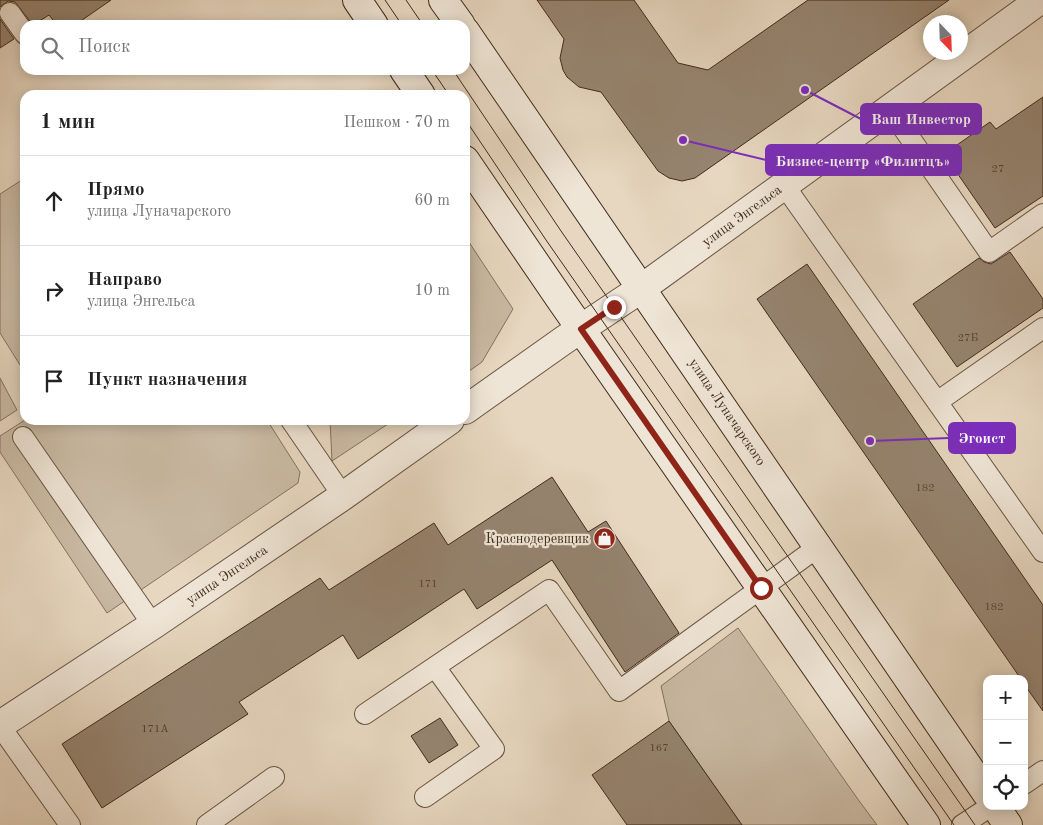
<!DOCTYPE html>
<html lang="ru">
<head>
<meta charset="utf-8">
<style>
  :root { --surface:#fff; --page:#f6f6f6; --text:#222; --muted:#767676; --line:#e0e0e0 }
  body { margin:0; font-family:"Old Standard TT",serif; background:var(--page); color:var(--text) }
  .controls { position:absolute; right:15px; bottom:15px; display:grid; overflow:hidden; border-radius:10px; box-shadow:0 2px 12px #0003 }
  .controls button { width:45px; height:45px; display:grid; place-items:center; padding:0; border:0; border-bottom:1px solid var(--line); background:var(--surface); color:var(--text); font:25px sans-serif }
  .compass { position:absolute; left:923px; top:15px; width:45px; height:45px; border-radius:50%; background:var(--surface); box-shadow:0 2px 12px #0003; rotate:157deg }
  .stop { position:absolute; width:15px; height:15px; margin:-11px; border:4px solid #8f2418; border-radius:50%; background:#fff }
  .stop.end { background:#8f2418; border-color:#fff; box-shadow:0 1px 5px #0008 }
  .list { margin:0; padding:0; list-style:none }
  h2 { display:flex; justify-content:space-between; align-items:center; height:65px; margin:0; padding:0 20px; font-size:21px }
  h2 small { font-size:16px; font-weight:400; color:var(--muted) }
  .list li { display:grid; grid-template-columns:32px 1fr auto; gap:15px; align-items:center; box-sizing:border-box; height:90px; padding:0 20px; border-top:1px solid var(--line) }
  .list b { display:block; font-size:19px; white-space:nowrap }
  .list p { margin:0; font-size:16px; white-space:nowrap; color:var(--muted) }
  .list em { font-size:16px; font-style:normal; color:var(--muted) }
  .icon { flex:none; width:28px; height:28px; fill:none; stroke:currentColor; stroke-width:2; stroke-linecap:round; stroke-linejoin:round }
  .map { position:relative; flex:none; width:1043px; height:825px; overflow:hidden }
  .search { position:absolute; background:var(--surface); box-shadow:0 2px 12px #0003; left:20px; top:20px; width:450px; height:55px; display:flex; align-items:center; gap:12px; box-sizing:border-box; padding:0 18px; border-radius:15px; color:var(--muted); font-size:19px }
  .panel { position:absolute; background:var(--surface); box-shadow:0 2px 12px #0003; left:20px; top:90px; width:450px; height:335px; border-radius:15px }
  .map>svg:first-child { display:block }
  .green { fill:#cabaa4; stroke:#84725f }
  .building { fill:#968470; stroke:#3f2b1a }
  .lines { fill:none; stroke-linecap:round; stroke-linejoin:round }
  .lane-casing { stroke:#695644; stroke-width:22 }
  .street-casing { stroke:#695644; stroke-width:30 }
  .secondary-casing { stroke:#3f2b1a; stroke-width:30 }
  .lane { stroke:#efe5d6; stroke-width:20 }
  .street { stroke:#efe5d6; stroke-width:28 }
  .secondary { stroke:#efe5d6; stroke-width:28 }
  .tram { stroke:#3f2b1a; stroke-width:1 }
  .route { stroke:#8f2418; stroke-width:6 }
  .labels { text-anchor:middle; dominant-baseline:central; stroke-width:4.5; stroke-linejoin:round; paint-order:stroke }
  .number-label { font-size:11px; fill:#554130 }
  .street-label { font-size:14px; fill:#3f2b1a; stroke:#efe5d6 }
  .poi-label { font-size:14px; fill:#3f2b1a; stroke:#efe5d6; text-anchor:end }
  .leader { fill:none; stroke:#7b2cbf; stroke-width:2 }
  .callout-dot { fill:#7b2cbf; stroke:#efe5d6; stroke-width:2 }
  .callout { fill:#7b2cbf; stroke:#7b2cbf; stroke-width:2 }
  .callout-label { font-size:15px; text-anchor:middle; font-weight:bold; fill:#fff }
</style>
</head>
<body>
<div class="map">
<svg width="1043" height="825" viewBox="0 0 1043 825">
  <rect width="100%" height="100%" fill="#e7d7c0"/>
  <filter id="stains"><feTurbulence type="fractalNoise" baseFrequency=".004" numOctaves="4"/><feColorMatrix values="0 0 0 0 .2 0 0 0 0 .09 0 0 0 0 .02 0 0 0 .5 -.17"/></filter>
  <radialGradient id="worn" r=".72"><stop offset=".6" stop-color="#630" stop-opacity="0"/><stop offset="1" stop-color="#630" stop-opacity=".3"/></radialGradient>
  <path class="green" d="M25,178V373L0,333V194Z
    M465,236L513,309L482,362L465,374Z
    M0,378L17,410L0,421Z
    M25,420H267L300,472L298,483L107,613L0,452V436Z
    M330,420H394L332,461Z
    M738,628L857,798L877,825H742L669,721L661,686Z"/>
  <path class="building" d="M0,0H111L75,25H57L49,15L33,25L15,2L8,1L0,7Z
    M537,0H634L678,63L708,70L808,0H949L695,178L682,181L669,178L658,171L601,92L579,87L567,77L563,70L560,58L564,39Z
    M0,19L14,39L0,48Z
    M1043,97V196L995,228L944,154L990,122L996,129Z
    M1010,252L1043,299V308L957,367L913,304L979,258L984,262L991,264Z
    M807,264L1043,605V711L1024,684V679H1021L757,299Z
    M552,477L588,532L606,521L679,633L625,672L552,560L477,609L464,589L358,659L343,635L239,702L248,714L102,808L62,744L320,578L329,590L434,523L448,545Z
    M440,718L458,745L429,763L411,736Z
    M669,721L742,825H627L592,775Z"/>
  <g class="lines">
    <defs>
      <path id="lane" d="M10,13L25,34
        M890,109L989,252L1043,214
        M784,185L1043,552
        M937,402L1043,328
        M291,420L343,496
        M23,437L153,625
        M365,714L549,590L619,691L818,547
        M0,726L70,825
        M1024,784L1043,771
        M425,797L494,749L435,667
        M207,825L274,777
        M962,825L991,806"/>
      <path id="street" d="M465,410L564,340L642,288L1040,0
        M0,725L153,625L343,496L450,420"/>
      <path id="secondary" d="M357,0L374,25
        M443,0L461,25
        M465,31L987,794
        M404,70L421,95
        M465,160L560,299L926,825
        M995,806L1008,825"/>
    </defs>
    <use href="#lane" class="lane-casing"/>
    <use href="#street" class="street-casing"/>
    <use href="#secondary" class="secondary-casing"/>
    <use href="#lane" class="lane"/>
    <use href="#street" class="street"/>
    <use href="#secondary" class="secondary"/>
    <path class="tram" d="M385,0L402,25
      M406,0L423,25
      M432,70L449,95
      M453,70L561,231L975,825
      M465,119L546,240L954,825"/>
  </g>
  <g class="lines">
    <path class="route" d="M614,307L581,329L761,588"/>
  </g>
  <defs>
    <symbol id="shop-disc" viewBox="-11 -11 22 22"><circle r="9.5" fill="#8f2418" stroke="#efe5d6"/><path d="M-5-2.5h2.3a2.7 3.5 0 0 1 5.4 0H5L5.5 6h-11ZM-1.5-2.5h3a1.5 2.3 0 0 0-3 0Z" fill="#fff"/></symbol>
  </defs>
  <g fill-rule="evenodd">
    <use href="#shop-disc" x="592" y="526" width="25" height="25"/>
  </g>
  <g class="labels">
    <g class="number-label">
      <text x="998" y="169">27</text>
      <text x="968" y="338">27Б</text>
      <text x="925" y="488">182</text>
      <text x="428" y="584">171</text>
      <text x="994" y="607">182</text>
      <text x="155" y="729">171А</text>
      <text x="659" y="748">167</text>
    </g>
    <g class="street-label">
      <text transform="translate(742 216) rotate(-36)">улица Энгельса</text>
      <text transform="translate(727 412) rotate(56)">улица Луначарского</text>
      <text transform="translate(227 575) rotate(-34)">улица Энгельса</text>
    </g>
    <g class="poi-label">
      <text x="589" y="539">Краснодеревщик</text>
    </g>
  </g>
  <path class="leader" d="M805 90L861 119M683 140L766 160M870 441L949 438"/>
  <g class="callout-dot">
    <circle cx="805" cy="90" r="5"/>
    <circle cx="683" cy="140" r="5"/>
    <circle cx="870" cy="441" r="5"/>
  </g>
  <g class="callout">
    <rect x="861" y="104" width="120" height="30" rx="5"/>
    <rect x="766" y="145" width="195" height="30" rx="5"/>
    <rect x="949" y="423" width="66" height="30" rx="5"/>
  </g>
  <g class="callout-label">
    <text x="921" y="124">Ваш Инвестор</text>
    <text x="863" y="166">Бизнес-центр «Филитцъ»</text>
    <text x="982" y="443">Эгоист</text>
  </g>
  <rect width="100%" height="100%" filter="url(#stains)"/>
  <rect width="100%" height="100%" fill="url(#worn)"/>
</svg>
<div class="controls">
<button>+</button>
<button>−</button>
<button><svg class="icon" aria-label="locate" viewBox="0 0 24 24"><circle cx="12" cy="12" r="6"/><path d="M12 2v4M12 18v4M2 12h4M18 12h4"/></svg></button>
</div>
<svg class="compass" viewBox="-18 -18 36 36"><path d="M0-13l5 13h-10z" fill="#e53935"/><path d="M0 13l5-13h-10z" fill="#767676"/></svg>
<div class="stop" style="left:761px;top:588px"></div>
<div class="stop end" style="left:614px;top:307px"></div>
<div class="search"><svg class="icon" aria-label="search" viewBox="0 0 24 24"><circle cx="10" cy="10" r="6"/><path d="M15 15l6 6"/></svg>Поиск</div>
<section class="panel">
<h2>1 мин<small>Пешком · 70 m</small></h2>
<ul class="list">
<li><svg class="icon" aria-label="ahead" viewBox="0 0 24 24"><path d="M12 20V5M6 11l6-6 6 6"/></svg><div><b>Прямо</b><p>улица Луначарского</p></div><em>60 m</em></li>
<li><svg class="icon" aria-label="right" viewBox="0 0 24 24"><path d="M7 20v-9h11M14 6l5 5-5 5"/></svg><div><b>Направо</b><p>улица Энгельса</p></div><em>10 m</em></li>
<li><svg class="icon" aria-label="arrive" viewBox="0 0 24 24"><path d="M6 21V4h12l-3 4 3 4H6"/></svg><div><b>Пункт назначения</b></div></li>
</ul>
</section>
</div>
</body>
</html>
